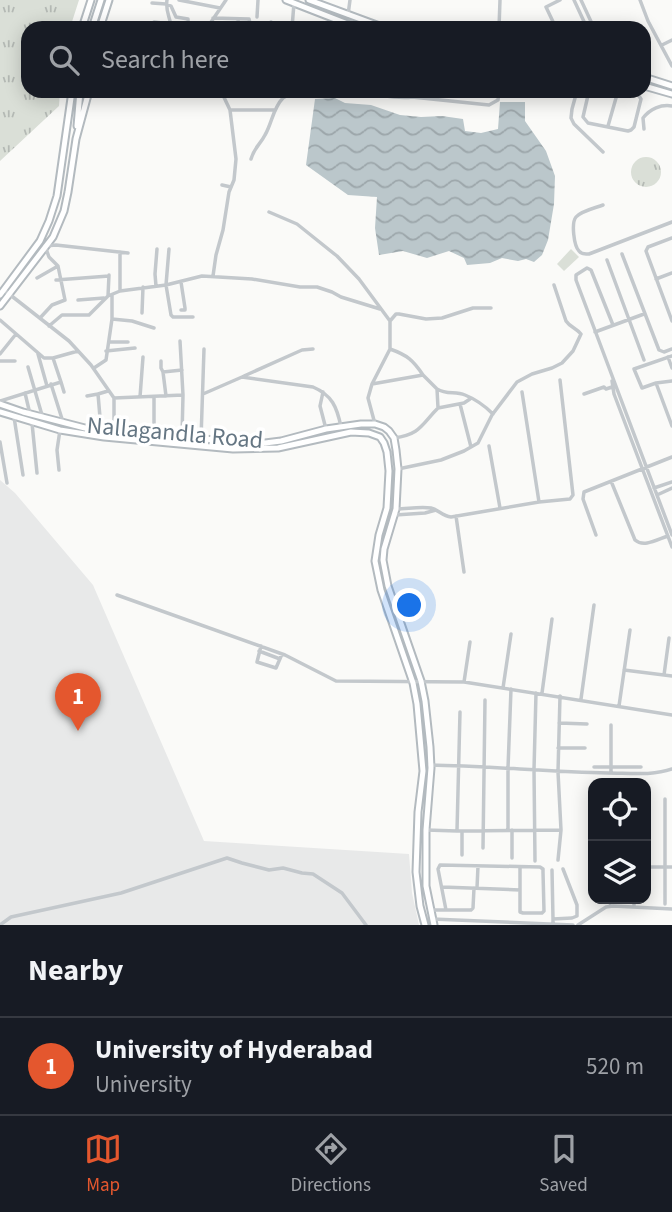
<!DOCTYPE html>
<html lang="en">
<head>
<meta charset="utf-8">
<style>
  :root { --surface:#171b24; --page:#20242c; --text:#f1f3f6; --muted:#9ea1a6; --line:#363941; --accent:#e4572e }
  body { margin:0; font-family:"Source Sans 3",sans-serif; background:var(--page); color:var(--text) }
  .controls { position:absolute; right:21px; bottom:21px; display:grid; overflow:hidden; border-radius:14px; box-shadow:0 4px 18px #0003 }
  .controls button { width:63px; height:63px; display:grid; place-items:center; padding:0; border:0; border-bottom:2px solid var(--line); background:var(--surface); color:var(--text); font:35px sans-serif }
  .you { position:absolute; left:410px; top:606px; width:24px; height:24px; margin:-18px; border:5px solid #fff; border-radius:50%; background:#1a73e8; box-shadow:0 0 0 10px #1a73e833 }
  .badge { display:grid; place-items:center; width:46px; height:46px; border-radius:50%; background:var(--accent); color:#fff; font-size:23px; font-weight:700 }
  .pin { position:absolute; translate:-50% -58px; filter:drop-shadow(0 2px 4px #0008) }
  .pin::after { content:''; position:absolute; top:37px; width:24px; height:21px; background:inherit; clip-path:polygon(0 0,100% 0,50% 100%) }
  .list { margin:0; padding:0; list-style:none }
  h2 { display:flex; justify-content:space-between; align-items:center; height:91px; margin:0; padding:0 28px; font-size:30px }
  h2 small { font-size:23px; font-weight:400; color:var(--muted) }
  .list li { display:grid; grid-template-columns:46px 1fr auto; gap:21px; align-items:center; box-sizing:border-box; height:98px; padding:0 28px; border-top:2px solid var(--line) }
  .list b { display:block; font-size:26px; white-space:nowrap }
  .list p { margin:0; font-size:23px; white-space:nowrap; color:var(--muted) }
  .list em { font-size:23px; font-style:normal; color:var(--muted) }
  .icon { flex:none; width:38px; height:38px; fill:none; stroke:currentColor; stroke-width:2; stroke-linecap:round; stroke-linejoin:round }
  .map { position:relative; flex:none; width:672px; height:925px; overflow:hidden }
  .search { position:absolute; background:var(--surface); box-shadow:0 4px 18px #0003; left:21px; right:21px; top:21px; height:77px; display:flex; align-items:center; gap:18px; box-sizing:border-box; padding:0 24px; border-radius:21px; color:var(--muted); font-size:26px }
  .sheet { height:189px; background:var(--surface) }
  nav { display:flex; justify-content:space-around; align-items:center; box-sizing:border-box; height:98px; border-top:2px solid var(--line); background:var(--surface); font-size:19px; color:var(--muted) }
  nav a { display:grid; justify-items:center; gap:4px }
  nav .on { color:var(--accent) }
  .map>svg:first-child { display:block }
  .built { fill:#e8e9e9 }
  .grass { fill:url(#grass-tufts) }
  .green { fill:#dadfd7 }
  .water { fill:url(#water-waves) }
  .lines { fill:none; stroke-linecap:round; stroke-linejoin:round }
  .secondary-casing { stroke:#b3babf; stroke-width:9 }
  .street { stroke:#c3c8cc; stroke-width:3.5 }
  .secondary { stroke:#fff; stroke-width:5 }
  .labels { text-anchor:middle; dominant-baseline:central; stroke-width:7; stroke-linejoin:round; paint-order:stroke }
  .street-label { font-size:24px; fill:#657683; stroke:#fff }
</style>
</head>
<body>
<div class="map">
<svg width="672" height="925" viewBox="0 0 672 925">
  <defs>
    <pattern id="grass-tufts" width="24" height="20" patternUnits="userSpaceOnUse" patternTransform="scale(1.75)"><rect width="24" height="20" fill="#dadfd7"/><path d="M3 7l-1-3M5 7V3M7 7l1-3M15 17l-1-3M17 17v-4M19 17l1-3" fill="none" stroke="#b4b9b4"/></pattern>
    <pattern id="water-waves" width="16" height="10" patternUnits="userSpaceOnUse" patternTransform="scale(1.75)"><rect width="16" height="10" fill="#bbc7cb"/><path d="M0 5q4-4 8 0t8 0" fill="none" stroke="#9ca6aa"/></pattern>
  </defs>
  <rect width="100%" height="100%" fill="#fafaf8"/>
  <path class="built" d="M0,480L15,493L93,585L204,841L409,854L412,893L419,925H0Z"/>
  <path class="grass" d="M0,0H79L70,28H28V91H60L59,106L0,161Z
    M631 172a15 15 0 1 1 30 0a15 15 0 1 1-30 0Z"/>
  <path class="green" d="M571,249L579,257L564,271L557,264Z"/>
  <path class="water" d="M335,98L345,103L371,105L400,115L421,117L442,116L463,119L465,131L481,133L498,129L500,102H525V121L546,151L555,176L554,204L548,240L542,255L534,262L526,259L518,261L502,258L490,263L467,265L464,258L449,251L427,258L403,251L379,255L375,228L377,197L348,195L306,165L315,99Z"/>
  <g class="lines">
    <defs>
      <path id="secondary" d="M286,0L358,28
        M309,0L385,28
        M82,28L91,0
        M92,28L101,0
        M100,28L109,0
        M644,77L672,86
        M644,86L672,94
        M77,126L80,91
        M0,295L40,241L49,221L57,196L72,91
        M0,306L53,237L64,211L68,192L76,139L89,91
        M0,404L23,412L85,428L226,441L265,443L281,441L326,429L361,424H375L384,427L389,431L394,438L396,450L398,469L396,509L384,549L383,560L388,586L421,681L425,701L430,747L431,768L426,830V886L434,925
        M0,412L60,430L104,437L233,449L278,448L351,432L369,433L380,437L384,443L387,452L389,471L387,508L379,535L375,561L381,590L413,683L417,704L423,771L418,812L416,872L420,906L425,925"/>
    </defs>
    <use href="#secondary" class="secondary-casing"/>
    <path class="street" d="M167,0C165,12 171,18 171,28
      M179,0L220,8
      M574,0L587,28
      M581,0L594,28
      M640,0L648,21L672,66
      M152,3L166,4L171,6L176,17L188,19V28
      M348,15L350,0
      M257,17L258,0
      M213,18L249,19L251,28
      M238,20L239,28
      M154,22L171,24
      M271,22L272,28
      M207,28L226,0
      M292,28L294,3
      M499,28L500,0
      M556,28L546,7L560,0
      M662,45L672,40
      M221,91L230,110H275
      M357,91L359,93C376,93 396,100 412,97L489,105L498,100L499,91
      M419,91L477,96L480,95L481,91
      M577,91L572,109L571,118L574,124L603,152
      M589,91L583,117L588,123L628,131L631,130L634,127L641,99L637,93L628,91
      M608,126L618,91
      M644,129L643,118C650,109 661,104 672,106
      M251,159C255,146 260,145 265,135C272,123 273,108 283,98C289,93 298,93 305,91
      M222,185L231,187
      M603,205C595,208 581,211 576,217C571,223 574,246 579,251C582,255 585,254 589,254L672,222
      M269,212L297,224L337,256L359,279L390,321V349L372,384L368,398L375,424
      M672,238L648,247L646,251L672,321
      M169,249L166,285L171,315L173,317H193
      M120,252V291
      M622,254L659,350L664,352L672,349
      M607,260L644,360
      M213,276L216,255L223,230L229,192L234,180L236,159L230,110
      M37,278L58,266
      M656,279L672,273
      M56,280L109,276
      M156,286L155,274L157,249
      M4,290L69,341L91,365L114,398V430
      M108,296L109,275
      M78,300L104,298
      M181,310H185V308L181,282
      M142,313L143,287
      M40,318L52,305L65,300L58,266L49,257L45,246L56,245L128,253
      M112,319L132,321L154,328
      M0,320L44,358H53L78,351
      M390,321L396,314H399L426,319L442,318L473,308H491
      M613,325L591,270L587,268L576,275V280L672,535
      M49,326L62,315H89L108,296L120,291L166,285L202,276L252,279L300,287H317L332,292L341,297L380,309
      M595,332L644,314
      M180,341L183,395L182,436
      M109,342H128
      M106,351L135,348
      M0,354L16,334
      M38,354L47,386
      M672,356L634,369L642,388L656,383L672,381
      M668,357L672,368
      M53,358L61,382
      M0,361H15
      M161,361V368L163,372
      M28,367L42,415
      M94,368L106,360L112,319V295
      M244,376L302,350L313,349
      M612,381L614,394L672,547
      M656,383L672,426
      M51,384L63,422
      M372,384L423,375C413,360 407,355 390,349
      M437,389C447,395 455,391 465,395C475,399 485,406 493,414
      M323,392L320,406L326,429
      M522,392L539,502
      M25,393L30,414
      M203,394L242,377L313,387C332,395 337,407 341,427
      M584,394L604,387L606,389L612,387
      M87,396L98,394
      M166,396L163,372L182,370
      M140,397L143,357
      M114,398L183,395
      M0,401L61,382L64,392
      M460,404L471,447
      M438,408L464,403L470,399
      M14,417L23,475
      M32,423L37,473
      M101,429L98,394L108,391
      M154,433V397
      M394,438C421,434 421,425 438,408L437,389L423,375
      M201,439L204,349
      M0,442L7,483
      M489,446L500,508
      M398,469L441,460L464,451L478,443L492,415L517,382L532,374L552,368L562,363L573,351L581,334C576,328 570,327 566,321L554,285
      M59,470L57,450L60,430
      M611,481L635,540C644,548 658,539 668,536
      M654,488L672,482
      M657,495L672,488
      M396,509C407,509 420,506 431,508C439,510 442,516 451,517L539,502L570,499L573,495L560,380
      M395,515L425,513L436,510
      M456,516L464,572
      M596,535L583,499L584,492L672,457
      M117,595L285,655L336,681L464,682L672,715
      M261,646L257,662L276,668L282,654
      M259,651L280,659
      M624,670L672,676
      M664,675L669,638
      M464,682L470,642
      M503,688L511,634
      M542,693L552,619
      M560,696L558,772L561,830
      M581,699L594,605
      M619,706L630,630
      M559,723L587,724
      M611,725V772
      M558,748H585
      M430,765C490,766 549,772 608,773C628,773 653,776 672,769
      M594,767H641
      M665,799V904
      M426,830L457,831L561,830L558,860
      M508,830V768L511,689
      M457,831L460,712
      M462,831V855
      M483,848L485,700
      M512,858V830
      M535,861L534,770L536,693
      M646,867H672
      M552,870L553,919
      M442,887L520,890
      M477,888L478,866
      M609,899L610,903
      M634,907V899
      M430,910H471L473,908L474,888
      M446,910L438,869L440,865L540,867L543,869V872L544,911L542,913H523L520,912V867
      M432,919L573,925
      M553,924V919L572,918L577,916V905L563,869
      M0,925L11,917L121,893L227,858L242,863L269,870L283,868L302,873L313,874L342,893L366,925
      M578,925L606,907L613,906L672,909"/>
    <use href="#secondary" class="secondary"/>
  </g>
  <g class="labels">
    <g class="street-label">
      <text transform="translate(175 433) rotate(5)">Nallagandla Road</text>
    </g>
  </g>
</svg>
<div class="controls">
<button><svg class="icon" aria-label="locate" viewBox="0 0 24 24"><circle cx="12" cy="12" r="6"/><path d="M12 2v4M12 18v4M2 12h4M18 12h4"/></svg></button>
<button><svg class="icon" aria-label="layers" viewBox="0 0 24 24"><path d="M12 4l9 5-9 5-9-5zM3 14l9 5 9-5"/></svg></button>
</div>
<div class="you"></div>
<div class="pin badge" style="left:78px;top:731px">1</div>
<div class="search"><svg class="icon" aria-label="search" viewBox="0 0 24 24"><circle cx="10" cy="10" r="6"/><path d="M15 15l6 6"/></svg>Search here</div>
</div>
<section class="sheet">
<h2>Nearby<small></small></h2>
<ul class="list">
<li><span class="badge">1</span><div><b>University of Hyderabad</b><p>University</p></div><em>520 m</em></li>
</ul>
</section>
<nav>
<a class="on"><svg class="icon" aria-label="map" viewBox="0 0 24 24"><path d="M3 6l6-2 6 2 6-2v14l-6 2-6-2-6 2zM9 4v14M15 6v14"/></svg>Map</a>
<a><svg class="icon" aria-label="directions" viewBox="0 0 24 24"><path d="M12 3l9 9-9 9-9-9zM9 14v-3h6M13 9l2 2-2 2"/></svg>Directions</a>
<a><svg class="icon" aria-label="saved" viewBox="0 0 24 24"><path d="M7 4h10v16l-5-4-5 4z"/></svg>Saved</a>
</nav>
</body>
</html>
